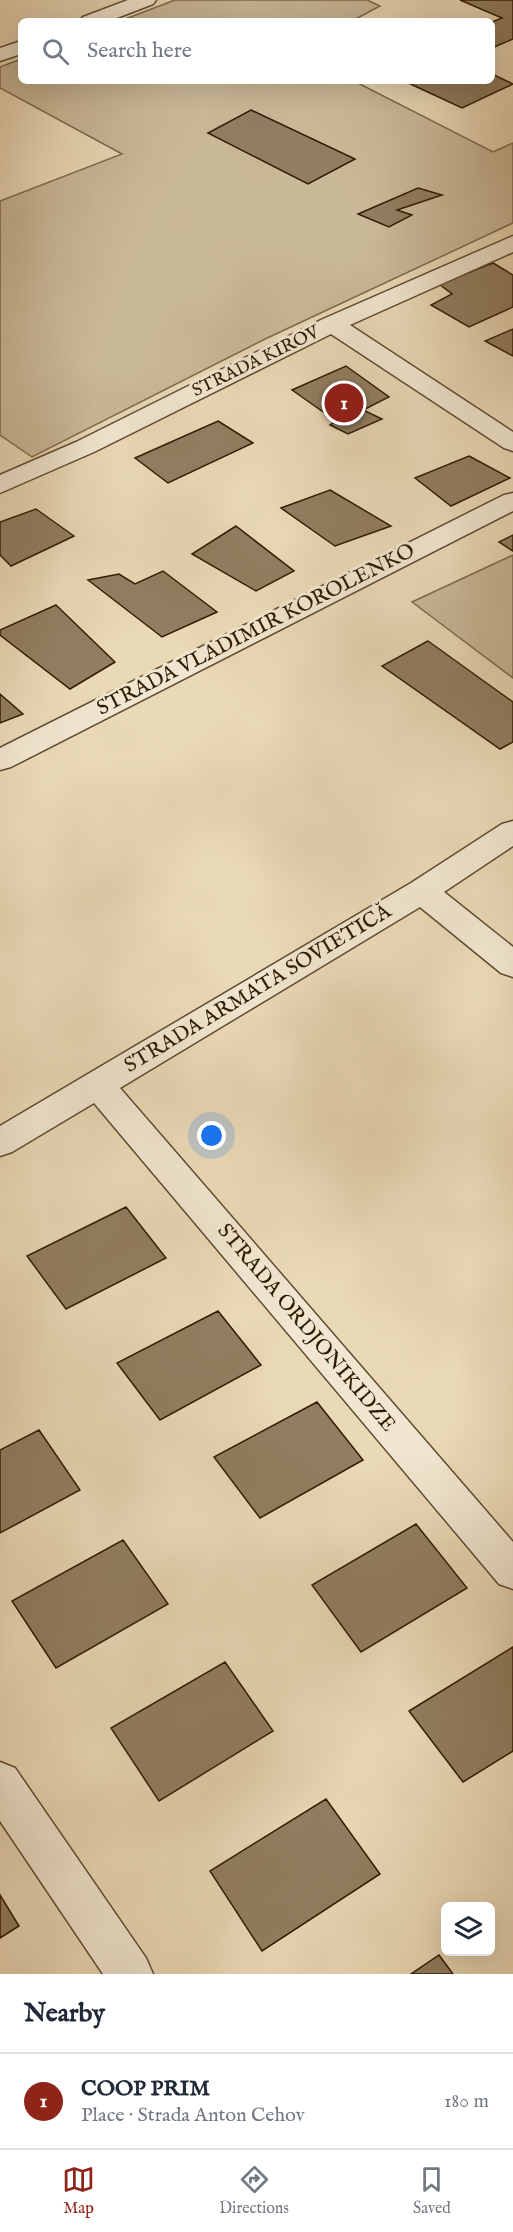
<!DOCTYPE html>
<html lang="en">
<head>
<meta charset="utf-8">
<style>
  :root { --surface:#fff; --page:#f2f2f3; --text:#1f2937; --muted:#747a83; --line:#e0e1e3; --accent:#8f2418 }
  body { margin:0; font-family:"IM FELL English",serif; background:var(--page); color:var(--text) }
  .controls { position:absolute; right:18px; bottom:18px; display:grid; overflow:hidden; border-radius:9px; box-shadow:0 6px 24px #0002 }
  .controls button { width:54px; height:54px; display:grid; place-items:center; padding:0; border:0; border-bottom:2px solid var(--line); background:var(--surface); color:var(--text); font:30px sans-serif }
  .you { position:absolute; left:212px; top:1136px; width:21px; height:21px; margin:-15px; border:4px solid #fff; border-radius:50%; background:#1a73e8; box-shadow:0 0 0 9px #1a73e833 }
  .badge { display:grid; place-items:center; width:39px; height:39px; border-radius:50%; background:var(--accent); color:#fff; font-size:20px; font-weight:700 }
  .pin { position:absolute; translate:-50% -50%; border:3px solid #fff; box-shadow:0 2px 6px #0006 }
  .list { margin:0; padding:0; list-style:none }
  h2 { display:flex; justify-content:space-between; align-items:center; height:78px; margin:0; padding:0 24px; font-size:26px }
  h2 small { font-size:20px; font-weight:400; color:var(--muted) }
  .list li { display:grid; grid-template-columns:39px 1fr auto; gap:18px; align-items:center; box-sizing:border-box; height:96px; padding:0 24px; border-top:2px solid var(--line) }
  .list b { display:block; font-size:22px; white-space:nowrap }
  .list p { margin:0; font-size:20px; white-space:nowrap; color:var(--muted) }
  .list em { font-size:20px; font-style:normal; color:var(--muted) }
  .icon { flex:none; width:33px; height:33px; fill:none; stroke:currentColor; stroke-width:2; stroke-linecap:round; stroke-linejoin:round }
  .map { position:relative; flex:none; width:513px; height:1974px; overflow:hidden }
  .search { position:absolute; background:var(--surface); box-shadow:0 6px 24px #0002; left:18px; right:18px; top:18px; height:66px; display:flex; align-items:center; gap:15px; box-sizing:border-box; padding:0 21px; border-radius:9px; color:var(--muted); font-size:22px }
  .sheet { height:174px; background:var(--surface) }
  nav { display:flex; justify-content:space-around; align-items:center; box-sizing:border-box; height:84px; border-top:2px solid var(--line); background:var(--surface); font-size:16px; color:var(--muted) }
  nav a { display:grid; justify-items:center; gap:3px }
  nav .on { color:var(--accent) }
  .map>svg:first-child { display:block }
  .green { fill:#cab999; stroke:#7d6a4e; stroke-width:1.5 }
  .building { fill:#917e61; stroke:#301c04; stroke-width:1.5 }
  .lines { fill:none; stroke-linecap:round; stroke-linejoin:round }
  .minor-casing { stroke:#5e4b31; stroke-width:3 }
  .minor { fill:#f1e6d0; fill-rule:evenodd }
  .labels { text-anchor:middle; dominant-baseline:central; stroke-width:6; stroke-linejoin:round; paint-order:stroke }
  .far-street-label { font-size:18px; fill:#301c04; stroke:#f1e6d0 }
  .street-label { font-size:21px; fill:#301c04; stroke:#f1e6d0 }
</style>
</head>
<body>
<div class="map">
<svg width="513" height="1974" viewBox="0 0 513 1974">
  <rect width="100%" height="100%" fill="#ead9b7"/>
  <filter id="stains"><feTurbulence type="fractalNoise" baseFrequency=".00333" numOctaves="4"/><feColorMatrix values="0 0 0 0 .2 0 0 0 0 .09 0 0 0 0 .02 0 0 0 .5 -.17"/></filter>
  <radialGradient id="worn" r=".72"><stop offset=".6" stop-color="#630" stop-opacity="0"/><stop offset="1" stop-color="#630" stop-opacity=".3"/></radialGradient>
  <path class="green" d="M175,0H367L380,6L352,21H120Z
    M21,59V81H354L493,152L513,143V223L263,340L32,457L0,435V201L122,154L0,88V67Z
    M513,555V678L412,602Z"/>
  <path class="building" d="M460,0H513V39L492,48V22L502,18Z
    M492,74L513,84L462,108L404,81H492Z
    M251,110L355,159L308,184L208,133Z
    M418,188L442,195L397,210L412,215L389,227L358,214Z
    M493,263L513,275V307L469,327L431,305L452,294L439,284Z
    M513,329V356L485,341Z
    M346,366L389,397L363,410L382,419L348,434L330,425L336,421L292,390Z
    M218,421L253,443L168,483L135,458Z
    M469,456L510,478L451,506L415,478Z
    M330,490L391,526L335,546L281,508Z
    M36,509L74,536L11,566L0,555V522Z
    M236,526L294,571L256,591L192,554Z
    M513,535V551L499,542Z
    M163,571L217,612L162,637L88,580L119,574L135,584Z
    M56,605L115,662L70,689L0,635V630Z
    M428,641L513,702V742L500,749L382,666Z
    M0,694L23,714L0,723Z
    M126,1207L166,1258L66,1309L27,1256Z
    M218,1311L261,1365L160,1420L117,1363Z
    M317,1402L363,1460L260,1518L214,1457Z
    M39,1430L80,1490L0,1533V1450Z
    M416,1524L467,1588L361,1652L312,1585Z
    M123,1540L168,1604L56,1668L12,1601Z
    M513,1647V1751L463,1782L409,1711Z
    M225,1662L273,1731L159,1801L111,1728Z
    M326,1799L380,1874L262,1951L210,1871Z
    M0,1895L19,1926L0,1938Z
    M439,1955L453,1974H411Z"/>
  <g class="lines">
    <defs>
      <path id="minor" d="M128,0H156L153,4L109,21H80L83,17Z
        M21,41V54L0,61V48Z
        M513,236V252L350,325L513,432V451L504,448L331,334L94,452L0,493V475L76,442L323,319Z
        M513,493V511L11,767L0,770V748L504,495Z
        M513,821V846L444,892L513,947V977L501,973L420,907L120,1088L513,1542V1589L499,1584L94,1103L12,1152L0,1156V1126L411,883L502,824Z
        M0,1762L15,1768L146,1958L153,1974H103L0,1821Z"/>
    </defs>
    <use href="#minor" class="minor-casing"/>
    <use href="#minor" class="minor"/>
  </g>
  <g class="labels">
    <g class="far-street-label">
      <text transform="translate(256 362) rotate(-26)">STRADA KIROV</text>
    </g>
    <g class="street-label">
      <text transform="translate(256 630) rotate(-27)">STRADA VLADIMIR KOROLENKO</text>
      <text transform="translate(258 989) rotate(-31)">STRADA ARMATA SOVIETICĂ</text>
      <text transform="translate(306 1328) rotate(50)">STRADA ORDJONIKIDZE</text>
    </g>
  </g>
  <rect width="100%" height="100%" filter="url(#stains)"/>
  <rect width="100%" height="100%" fill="url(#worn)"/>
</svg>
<div class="controls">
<button><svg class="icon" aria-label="layers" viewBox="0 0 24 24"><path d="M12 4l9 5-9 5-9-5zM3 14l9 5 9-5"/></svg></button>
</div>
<div class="you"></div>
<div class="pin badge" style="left:344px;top:403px">1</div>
<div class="search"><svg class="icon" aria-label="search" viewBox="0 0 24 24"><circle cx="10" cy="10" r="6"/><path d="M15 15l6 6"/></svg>Search here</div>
</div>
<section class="sheet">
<h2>Nearby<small></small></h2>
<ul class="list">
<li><span class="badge">1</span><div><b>COOP PRIM</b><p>Place · Strada Anton Cehov</p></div><em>180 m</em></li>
</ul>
</section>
<nav>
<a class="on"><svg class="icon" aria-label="map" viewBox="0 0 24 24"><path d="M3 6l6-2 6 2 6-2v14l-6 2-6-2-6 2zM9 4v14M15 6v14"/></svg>Map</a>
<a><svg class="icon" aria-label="directions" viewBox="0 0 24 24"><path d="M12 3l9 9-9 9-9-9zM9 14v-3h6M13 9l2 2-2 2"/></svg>Directions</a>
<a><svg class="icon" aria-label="saved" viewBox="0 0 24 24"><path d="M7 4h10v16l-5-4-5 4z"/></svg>Saved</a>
</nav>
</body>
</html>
